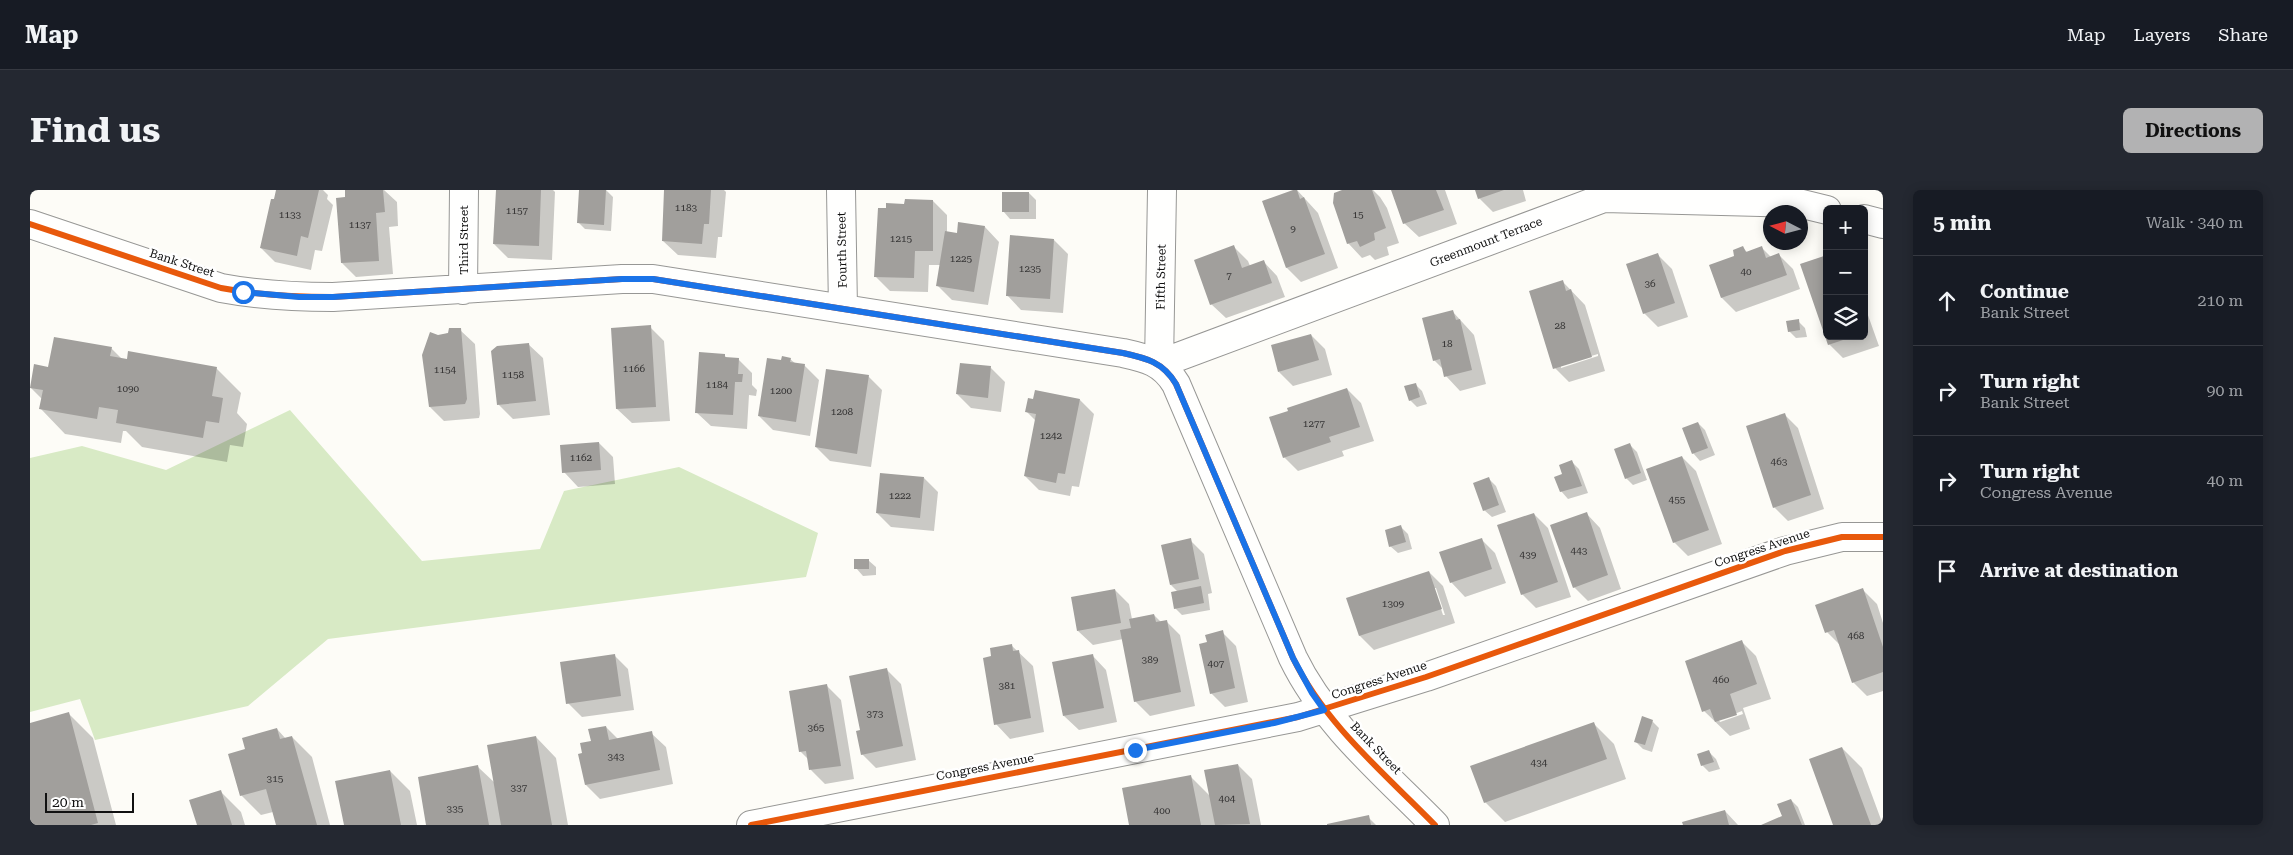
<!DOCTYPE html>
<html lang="en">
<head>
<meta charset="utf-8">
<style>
  :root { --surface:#171b24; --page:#242831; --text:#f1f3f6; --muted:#9ea1a6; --line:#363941; --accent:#b2b2b3 }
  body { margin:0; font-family:"Roboto Serif",serif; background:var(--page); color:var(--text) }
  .controls { position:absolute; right:15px; top:15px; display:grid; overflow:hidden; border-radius:8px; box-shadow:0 2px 12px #0003 }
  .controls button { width:45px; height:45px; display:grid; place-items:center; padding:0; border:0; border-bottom:1px solid var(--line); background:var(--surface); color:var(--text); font:25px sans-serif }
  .compass { position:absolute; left:1733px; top:15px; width:45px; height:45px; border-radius:50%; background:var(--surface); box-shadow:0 2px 12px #0003; rotate:276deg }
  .scale { position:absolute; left:15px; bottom:12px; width:89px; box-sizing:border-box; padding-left:5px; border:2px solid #111; border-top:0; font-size:14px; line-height:18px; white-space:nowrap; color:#111; -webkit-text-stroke:4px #fff; paint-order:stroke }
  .stop { position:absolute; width:15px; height:15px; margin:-11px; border:4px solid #1a73e8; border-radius:50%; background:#fff }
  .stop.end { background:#1a73e8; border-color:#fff; box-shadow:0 1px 5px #0008 }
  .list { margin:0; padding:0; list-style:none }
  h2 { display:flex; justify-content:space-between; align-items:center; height:65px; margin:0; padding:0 20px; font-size:21px }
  h2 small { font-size:16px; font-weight:400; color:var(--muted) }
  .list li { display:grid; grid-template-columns:32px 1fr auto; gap:15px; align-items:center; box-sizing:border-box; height:90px; padding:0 20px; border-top:1px solid var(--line) }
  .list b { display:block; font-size:19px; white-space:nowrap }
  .list p { margin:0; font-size:16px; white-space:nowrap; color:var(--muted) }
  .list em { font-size:16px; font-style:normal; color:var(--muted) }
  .icon { flex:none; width:28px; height:28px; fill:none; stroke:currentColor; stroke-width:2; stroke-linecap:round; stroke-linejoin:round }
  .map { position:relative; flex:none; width:1853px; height:635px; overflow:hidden; border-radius:8px }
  header { display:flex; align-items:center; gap:30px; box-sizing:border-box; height:70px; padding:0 25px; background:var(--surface); border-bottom:1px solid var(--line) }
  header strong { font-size:24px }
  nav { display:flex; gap:28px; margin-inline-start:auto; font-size:18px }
  .intro { display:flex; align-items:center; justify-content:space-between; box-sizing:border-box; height:120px; padding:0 30px }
  h1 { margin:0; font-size:35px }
  .button { padding:12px 22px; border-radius:8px; background:var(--accent); color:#111; font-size:18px; font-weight:700 }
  main { display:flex; gap:30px; padding:0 30px }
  aside { flex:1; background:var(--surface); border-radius:8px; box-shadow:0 2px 12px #0003 }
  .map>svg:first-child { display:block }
  .forest { fill:#d8eac5 }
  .shadow { fill:#0003; fill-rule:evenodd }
  .building { fill:#a19f9c }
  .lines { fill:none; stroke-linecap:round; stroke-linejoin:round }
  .minor-casing { stroke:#979795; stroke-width:30 }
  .minor { stroke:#fffffe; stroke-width:28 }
  .cycleway-casing { stroke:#fff; stroke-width:9 }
  .cycleway { stroke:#e8590c; stroke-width:6 }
  .route { stroke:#1a73e8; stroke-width:6 }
  .labels { text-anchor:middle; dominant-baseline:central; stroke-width:5; stroke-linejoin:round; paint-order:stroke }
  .number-label { font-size:10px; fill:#353434 }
  .street-label { font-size:12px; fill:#111; stroke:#fff }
</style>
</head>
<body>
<header>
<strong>Map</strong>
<nav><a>Map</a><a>Layers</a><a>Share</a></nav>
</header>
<div class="intro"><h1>Find us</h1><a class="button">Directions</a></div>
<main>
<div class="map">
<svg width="1853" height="635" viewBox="0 0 1853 635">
  <rect width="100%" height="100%" fill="#fdfcf7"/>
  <path class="forest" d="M260,220L392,371L510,359L534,301L649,277L788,343L776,387L298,449L218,516L65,550L50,509L0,522V268L52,256L136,280Z"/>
  <path class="shadow" d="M247,0H293L298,5L297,9L303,15L292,61L285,60L281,80L245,72L231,58Z
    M325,0H354L367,12L368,36L359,37L363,84L326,87L312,73L317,8Z
    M467,0H523L525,2L522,70L478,68L464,54Z
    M550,0H576L583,7L581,41L555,39L548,32Z
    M636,0H694L696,2L692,47H688L686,68L648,65L633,51Z
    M1267,0L1288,23L1308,78L1271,92L1257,78L1233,12Z
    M1315,0H1343L1350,7L1357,18L1369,53L1357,57L1359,65L1345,70L1340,65L1332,68L1318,53Z
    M1362,0H1415L1427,34L1389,47L1374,33Z
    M1447,0H1493L1496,11L1463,22L1449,8Z
    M999,3L1006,10V29H980L973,21Z
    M903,11L917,25V43L928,44L955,37L969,52L958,115L922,110L908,96L911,75H899L898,102L860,101L846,87L875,15Z
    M1024,50L1038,64L1033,123L991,120L977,105Z
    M1204,57L1218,71L1220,76L1233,71L1247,86L1255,107L1196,128L1181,114Z
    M1713,58L1718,63L1732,58L1741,67L1749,65L1763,79L1770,99L1706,122L1692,108L1681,76L1706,67Z
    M1628,65L1642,79L1658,127L1628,137L1614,123Z
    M1772,75L1797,146H1834V114L1849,156L1813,168L1799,154Z
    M1533,92L1555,115L1575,181L1539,192L1525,178ZM1568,164V166L1531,178V175Z
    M1423,122L1444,145L1456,194L1430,201L1416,186L1414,180L1404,170Z
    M1768,131L1775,138L1777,147L1766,148L1759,141Z
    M620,137L634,151L640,231L602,233L587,219Z
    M430,140L445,154L450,224L449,228L414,231L400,217L408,146Z
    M1281,145L1295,159L1302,185L1263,196L1249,182Z
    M498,154L513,168L520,225L483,229L469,215L462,162Z
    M81,158L92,169L186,178L211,203L207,223L217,234L213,257L200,255L197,272L112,257L96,241H93L91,253L35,244L11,219L13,210L1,198L19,178Z
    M694,165L697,168L708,169L722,183V195L727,200L726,206L719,205L717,239L681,236L666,222Z
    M760,169L766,174L774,175L789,190L780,246L743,240L729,226L752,172Z
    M961,178L975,192L971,222L941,218L927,204Z
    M838,186L852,200L841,277L800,271L786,257Z
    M1385,194L1392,201L1397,214L1387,217L1380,210Z
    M1317,199L1331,213L1344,251L1312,261L1314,266L1268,281L1254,267L1260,222Z
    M1050,210L1064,224L1049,297L1042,296L1040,306L1009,300L995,286L1006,231L997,222Z
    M1754,224L1768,238L1794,319L1758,331L1744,317Z
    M1668,233L1675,240L1685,265L1670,271L1663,263L1654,239Z
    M569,253L583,267L585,294L548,297L534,282Z
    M1600,255L1607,262L1617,290L1603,295L1596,288Z
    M1652,267L1666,281L1692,354L1658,366L1644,352Z
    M1542,272L1549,279L1558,303L1538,309L1531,301Z
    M894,288L908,302L904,341L861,337L847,323Z
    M1459,289L1466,296L1476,322L1462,327L1454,320Z
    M1556,323L1570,338L1591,399L1558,411L1544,397Z
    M1504,324L1518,338L1541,407L1506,418L1492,404Z
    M1371,337L1378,344L1382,359L1368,363L1360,356Z
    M1451,349L1465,363L1476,393L1435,407L1421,392Z
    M1160,350L1174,364L1182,403L1178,404L1180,420L1152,425L1145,418L1148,402L1141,395Z
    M838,370L846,377V385L833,386L826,378Z
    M1399,382L1413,396L1425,433L1344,460L1330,446L1318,409ZM1404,398H1406L1415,425H1413Z
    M1085,400L1099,414L1102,429L1124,425L1131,432L1136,431L1150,445L1165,516L1120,526L1105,511L1093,449L1063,455L1048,441Z
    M1833,400L1847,414L1853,433V501L1837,506L1823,492L1811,456L1797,442Z
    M1192,442L1206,456L1218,512L1195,517L1181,503L1178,453Z
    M1712,452L1726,466L1741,509L1713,518L1720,539L1700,546L1674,521L1656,471ZM1712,521L1713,524L1690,532L1689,530Z
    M981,455L1003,476L1014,542L980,549L966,534L963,467Z
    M584,465L598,479L604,520L552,527L538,513Z
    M1062,465L1076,480L1087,532L1049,540L1034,526Z
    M857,480L871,494L886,570L846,578L832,564L831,541Z
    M797,496L811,510L824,589L795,594L781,580L779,570L770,561Z
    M39,524L63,548L86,635H0V534Z
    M1622,531L1629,538L1622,562L1613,559L1606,552Z
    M1564,534L1584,554L1596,589L1475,632L1455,612Z
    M576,537L588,549L621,543L636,557L643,594L570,609L556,595L554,563Z
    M247,539L256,549L262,547L282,567L300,635H247L243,622L231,625L211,605L216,560Z
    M506,547L526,568L538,635H398L448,577L465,593Z
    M1812,558L1832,578L1853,635H1804Z
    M1679,562L1686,569L1690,579L1679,582L1672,575Z
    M1208,575L1222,589L1231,635H1100L1160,586L1180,606Z
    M360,581L380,601L387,635H316Z
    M191,602L211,622L215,635H168Z
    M1761,610L1768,617L1775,635H1734L1753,627Z
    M1695,621L1708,635H1654Z
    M1338,627L1346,635H1299Z"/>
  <path class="building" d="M246,0H289L278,48L271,46L267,66L230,58L241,9H244Z
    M315,0H353L355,22L346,23L349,71L311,73L306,8L315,7Z
    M466,0H511L509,56L463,54Z
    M549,0H576L574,35L547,33Z
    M634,0H681L679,34H674L672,54L632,51Z
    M1263,0H1267L1270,9L1274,7L1295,64L1256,78L1232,11Z
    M1312,0H1342L1356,38L1344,43L1345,50L1330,57L1327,51L1317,54L1303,13L1304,3Z
    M1361,0H1406L1414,20L1373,34Z
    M1445,0H1474L1448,9Z
    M972,2H999V22H972Z
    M875,9L903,10V61H885L884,88L844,87L848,18H856V13L874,14Z
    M928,32L955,36L944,102L906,96L915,41L927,43Z
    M980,45L1024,49L1020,109L976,106Z
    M1204,55L1212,78L1234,70L1242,93L1180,115L1164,70Z
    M1713,56L1716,62L1732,56L1736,68L1749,63L1757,85L1691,108L1679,75L1704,66L1703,60Z
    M1628,63L1645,113L1613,124L1596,74Z
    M1797,65V146L1822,147L1798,155L1770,74Z
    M1533,90L1536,101L1541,99L1562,167L1523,179L1499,101Z
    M1423,120L1426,130L1430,129L1442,180L1414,187L1410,169L1403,171L1392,128Z
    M1769,129L1770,140L1758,142L1756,131Z
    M621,135L626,217L586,219L581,138Z
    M419,138H431L437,209L435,214L399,217L392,165L400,142L408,145L418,143Z
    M1281,144L1289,170L1248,182L1241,155Z
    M24,147L82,157L80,166L97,169L98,161L187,177L182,206L193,208L189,233L176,231L173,248L86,233L88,220L69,217L67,229L9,219L13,200L0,198L4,174L18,177Z
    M499,153L506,211L467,215L461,161L467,156Z
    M669,162L695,164V167L709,168L708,184H713L712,192H705L703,225L665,223Z
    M752,166L761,168L760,172L775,174L766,232L728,226L737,168L751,170Z
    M930,173L961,176L958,208L926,204Z
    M796,179L839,185L827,264L785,257Z
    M1386,193L1390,207L1379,211L1374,196Z
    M1317,198L1330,237L1299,247L1301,252L1253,268L1239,227L1258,221L1257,218Z
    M1005,200L1050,209L1035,284L1028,283L1026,293L994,286L1006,224L995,222L998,208L1003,209Z
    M1755,223L1781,305L1743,318L1716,236Z
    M1668,232L1678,258L1662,264L1652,238Z
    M569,252L571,280L532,283L530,255Z
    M1600,253L1611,283L1595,289L1584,259Z
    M1652,266L1679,340L1643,353L1616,279Z
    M1542,270L1552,296L1530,302L1524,287L1532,284L1529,275Z
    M850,283L894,287L890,328L846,323Z
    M1459,287L1469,315L1453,321L1443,293Z
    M1557,322L1578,385L1543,398L1520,335Z
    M1504,323L1528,392L1491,405L1467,335Z
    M1371,335L1376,352L1359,357L1355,340Z
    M1161,348L1169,389L1140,395L1131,355Z
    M1452,348L1462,379L1420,393L1409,362Z
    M824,369H839V379H824Z
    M1399,381L1412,419L1329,446L1316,408Z
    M1171,396L1174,413L1144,419L1141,402Z
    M1833,398L1853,457V482L1822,493L1804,440L1795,443L1785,415Z
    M1085,399L1091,433L1047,441L1041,407Z
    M1124,424L1126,432L1137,430L1151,502L1104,512L1090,440L1101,438L1099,429Z
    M1193,440L1205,498L1180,504L1169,454L1177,452L1175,445Z
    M1712,450L1727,494L1700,504L1707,525L1685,532L1680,519L1672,522L1655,471Z
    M982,454L983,461L989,460L1001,528L964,535L953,468L961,466L960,458Z
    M585,464L591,506L536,514L530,472Z
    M1063,464L1074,518L1033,526L1022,472Z
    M857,478L873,556L831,565L826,541L830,540L819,486Z
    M797,494L811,576L779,580L776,561L769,562L759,501Z
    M39,522L68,633L61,635H0V533Z
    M1612,526L1623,530L1615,555L1604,552Z
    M1564,532L1577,569L1454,613L1440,576Z
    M576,536L579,550L622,541L630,580L555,595L548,564L552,563L550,553L561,551L558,539Z
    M247,538L250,549L262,546L287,635H246L236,599L210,606L198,564L215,559L212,548Z
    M506,546L522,635H471L457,555Z
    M1812,557L1841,635H1803L1779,569Z
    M1679,560L1684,572L1671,576L1667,564Z
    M1208,574L1220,634L1185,635L1174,580Z
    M448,575L459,635H396L388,587Z
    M360,580L371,635H314L305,591Z
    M1161,585L1171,635H1099L1092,598Z
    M191,600L202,635H167L159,610Z
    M1761,609L1772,635H1731L1752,626L1747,614Z
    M1695,620L1699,635H1653L1652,632Z
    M1339,625L1341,635H1297V634Z"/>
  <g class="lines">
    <defs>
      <path id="minor" d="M811,0L813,119
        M1834,29L1853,34
        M0,34L191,98C228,105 265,107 303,107L592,89H623L1093,163C1116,168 1133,172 1146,194L1263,468C1295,534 1354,583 1405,635
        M433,100L434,0
        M1129,174L1574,8L1768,13L1797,20
        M1129,174L1132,0
        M721,635L1268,527L1396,487L1755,361L1812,347H1853"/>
    </defs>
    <use href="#minor" class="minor-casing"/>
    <use href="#minor" class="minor"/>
    <defs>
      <path id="cycleway" d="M0,34L191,98C228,105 265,107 303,107L592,89H623L1093,163C1116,168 1133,172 1146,194L1263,468C1295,534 1354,583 1405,635
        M721,635L1268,527L1396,487L1755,361L1812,347H1853"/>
    </defs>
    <use href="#cycleway" class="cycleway-casing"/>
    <use href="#cycleway" class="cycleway"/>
  </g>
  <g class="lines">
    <path class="route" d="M213,102L269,107H303L592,89H623L1093,163C1116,168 1133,172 1146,194L1263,468L1282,503L1294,520L1244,533L1105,560"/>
  </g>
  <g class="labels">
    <g class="number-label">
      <text x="656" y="17">1183</text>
      <text x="487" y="20">1157</text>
      <text x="260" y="24">1133</text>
      <text x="1328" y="24">15</text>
      <text x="330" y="34">1137</text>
      <text x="1263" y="38">9</text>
      <text x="871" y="48">1215</text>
      <text x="931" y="68">1225</text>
      <text x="1000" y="78">1235</text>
      <text x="1716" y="81">40</text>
      <text x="1199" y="85">7</text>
      <text x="1620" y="93">36</text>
      <text x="1530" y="135">28</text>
      <text x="1417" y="153">18</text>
      <text x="604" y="178">1166</text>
      <text x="415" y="179">1154</text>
      <text x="483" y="184">1158</text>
      <text x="687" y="194">1184</text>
      <text x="98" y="198">1090</text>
      <text x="751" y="200">1200</text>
      <text x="812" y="221">1208</text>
      <text x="1284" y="233">1277</text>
      <text x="1021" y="245">1242</text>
      <text x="551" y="267">1162</text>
      <text x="1749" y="271">463</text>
      <text x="870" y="305">1222</text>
      <text x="1647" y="309">455</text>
      <text x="1549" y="360">443</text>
      <text x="1498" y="364">439</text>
      <text x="1363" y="413">1309</text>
      <text x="1826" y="445">468</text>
      <text x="1120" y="469">389</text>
      <text x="1186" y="473">407</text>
      <text x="1691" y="489">460</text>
      <text x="977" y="495">381</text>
      <text x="845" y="523">373</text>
      <text x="786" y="537">365</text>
      <text x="586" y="566">343</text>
      <text x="1509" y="572">434</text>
      <text x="245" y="588">315</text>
      <text x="489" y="597">337</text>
      <text x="1197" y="608">404</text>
      <text x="425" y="618">335</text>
      <text x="1132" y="620">400</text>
    </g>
    <g class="street-label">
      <text transform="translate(434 50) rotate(-90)">Third Street</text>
      <text transform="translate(1456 52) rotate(-21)">Greenmount Terrace</text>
      <text transform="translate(812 60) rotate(-91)">Fourth Street</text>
      <text transform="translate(152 73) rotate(18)">Bank Street</text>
      <text transform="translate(1131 87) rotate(-89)">Fifth Street</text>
      <text transform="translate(1732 358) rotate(-18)">Congress Avenue</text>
      <text transform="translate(1349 490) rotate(-18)">Congress Avenue</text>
      <text transform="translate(1346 558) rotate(46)">Bank Street</text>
      <text transform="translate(955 577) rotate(-11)">Congress Avenue</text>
    </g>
  </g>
</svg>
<div class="controls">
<button>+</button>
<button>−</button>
<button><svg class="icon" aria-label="layers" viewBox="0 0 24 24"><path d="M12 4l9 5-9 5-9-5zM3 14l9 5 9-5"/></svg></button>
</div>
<svg class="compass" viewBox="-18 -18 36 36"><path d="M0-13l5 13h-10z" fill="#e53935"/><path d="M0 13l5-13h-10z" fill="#9ea1a6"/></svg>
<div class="scale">20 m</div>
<div class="stop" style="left:213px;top:102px"></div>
<div class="stop end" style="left:1105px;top:560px"></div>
</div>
<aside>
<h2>5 min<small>Walk · 340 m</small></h2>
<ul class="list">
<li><svg class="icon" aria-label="ahead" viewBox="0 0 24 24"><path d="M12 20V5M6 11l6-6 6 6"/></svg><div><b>Continue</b><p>Bank Street</p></div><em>210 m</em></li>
<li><svg class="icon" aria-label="right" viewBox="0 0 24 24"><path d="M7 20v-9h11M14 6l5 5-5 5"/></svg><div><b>Turn right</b><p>Bank Street</p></div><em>90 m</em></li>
<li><svg class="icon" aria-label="right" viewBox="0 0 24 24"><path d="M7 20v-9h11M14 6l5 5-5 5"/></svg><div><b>Turn right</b><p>Congress Avenue</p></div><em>40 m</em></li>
<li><svg class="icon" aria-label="arrive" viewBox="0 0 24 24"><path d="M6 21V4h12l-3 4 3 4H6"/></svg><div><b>Arrive at destination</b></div></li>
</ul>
</aside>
</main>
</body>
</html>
